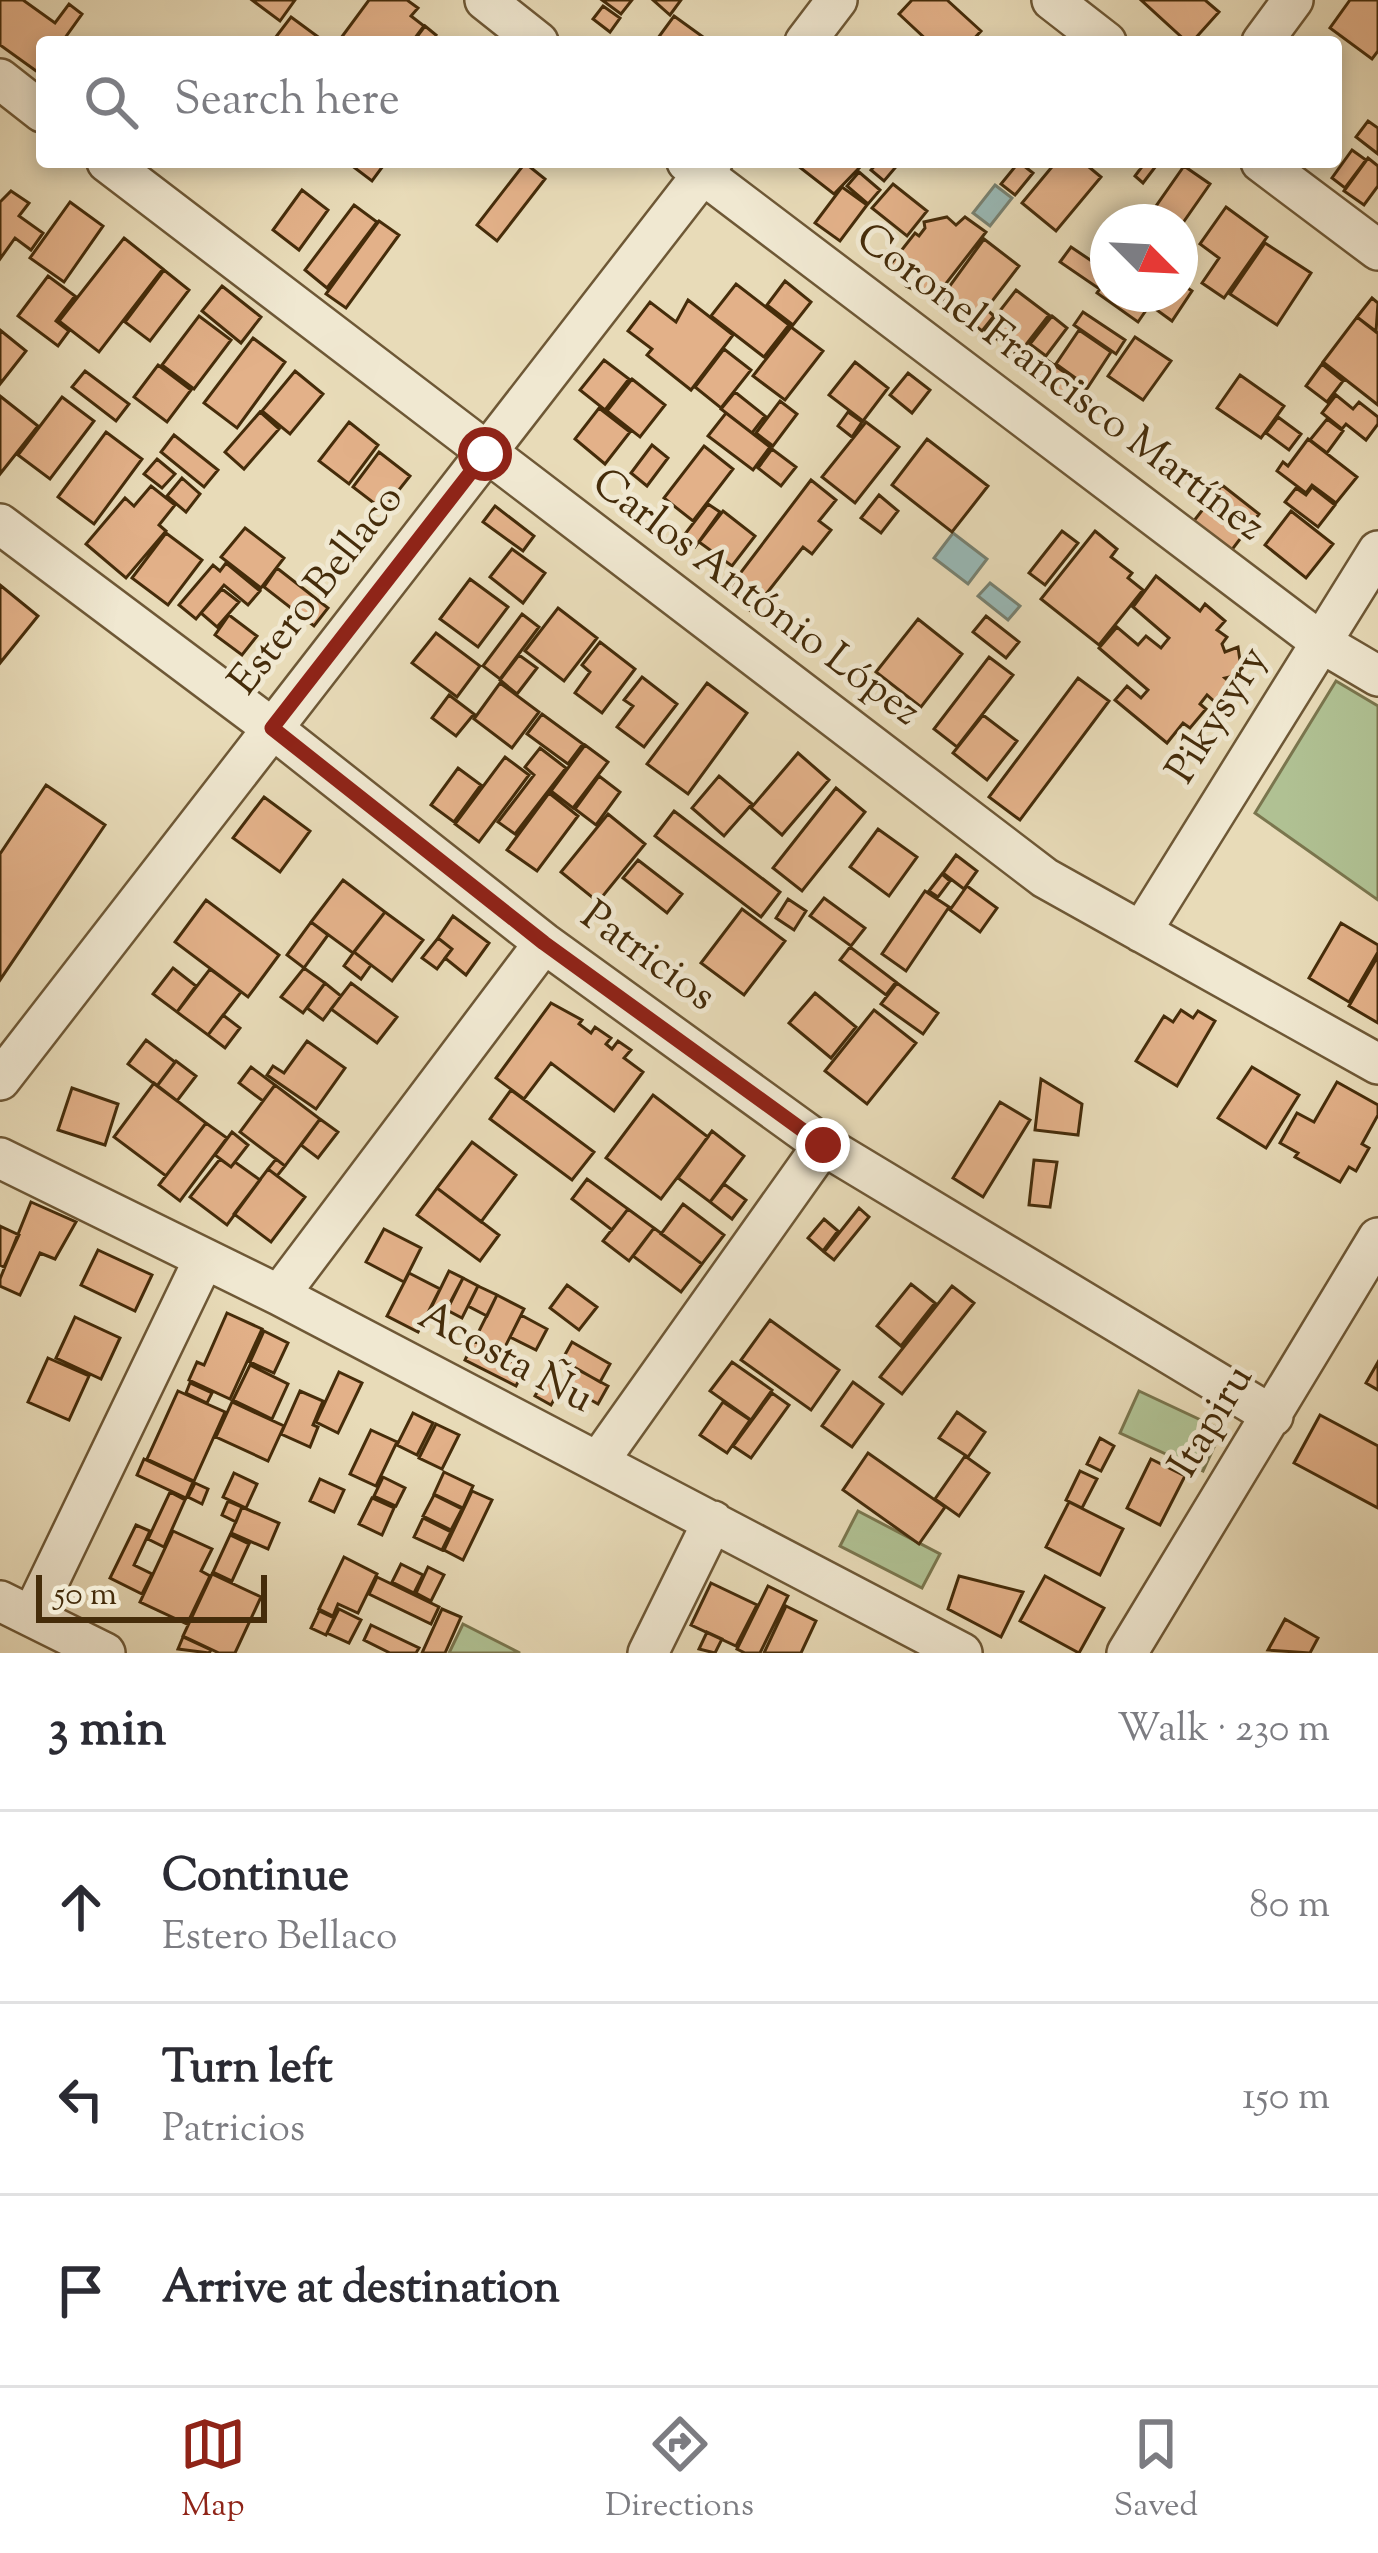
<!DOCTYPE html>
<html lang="en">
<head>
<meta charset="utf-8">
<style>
  :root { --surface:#fff; --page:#f2f2f3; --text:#2b2b33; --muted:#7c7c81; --line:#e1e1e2; --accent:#8f2418 }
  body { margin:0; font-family:"Sorts Mill Goudy",serif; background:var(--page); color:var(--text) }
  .compass { position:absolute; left:1090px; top:204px; width:108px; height:108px; border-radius:50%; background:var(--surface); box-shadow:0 6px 18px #0003; rotate:114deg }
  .scale { position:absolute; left:36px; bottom:30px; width:231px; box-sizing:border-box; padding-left:12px; border:6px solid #452c0a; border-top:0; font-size:33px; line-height:42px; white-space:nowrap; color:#452c0a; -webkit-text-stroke:9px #f0e8d1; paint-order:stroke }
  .stop { position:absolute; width:36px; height:36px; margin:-27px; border:9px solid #8f2418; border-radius:50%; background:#fff }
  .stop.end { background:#8f2418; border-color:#fff; box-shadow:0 3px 12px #0008 }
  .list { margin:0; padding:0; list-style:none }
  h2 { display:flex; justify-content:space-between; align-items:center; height:156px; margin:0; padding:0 48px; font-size:51px }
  h2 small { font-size:39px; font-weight:400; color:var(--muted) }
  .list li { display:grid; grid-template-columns:78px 1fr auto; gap:36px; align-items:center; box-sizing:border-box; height:192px; padding:0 48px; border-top:3px solid var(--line) }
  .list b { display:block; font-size:45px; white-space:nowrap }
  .list p { margin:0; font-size:39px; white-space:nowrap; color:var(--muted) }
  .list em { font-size:39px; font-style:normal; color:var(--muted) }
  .icon { flex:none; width:66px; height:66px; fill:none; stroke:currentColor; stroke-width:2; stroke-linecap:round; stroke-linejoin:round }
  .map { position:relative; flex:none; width:1378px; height:1653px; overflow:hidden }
  .search { position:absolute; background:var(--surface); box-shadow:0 6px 18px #0003; left:36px; right:36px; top:36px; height:132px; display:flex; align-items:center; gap:30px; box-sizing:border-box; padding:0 42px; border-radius:12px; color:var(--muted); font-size:45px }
  .sheet { height:732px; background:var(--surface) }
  nav { display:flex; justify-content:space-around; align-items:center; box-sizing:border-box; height:168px; border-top:3px solid var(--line); background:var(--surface); font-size:33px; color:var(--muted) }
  nav a { display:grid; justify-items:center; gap:6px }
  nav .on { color:var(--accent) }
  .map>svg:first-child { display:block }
  .green { fill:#b0c193; stroke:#7a764e; stroke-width:3 }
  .water { fill:#99b9b6; stroke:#778171; stroke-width:3 }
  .building { fill:#e3b189; stroke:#452c0a; stroke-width:3 }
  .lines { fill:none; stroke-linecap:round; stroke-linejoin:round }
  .minor-casing { stroke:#6e5836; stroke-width:44 }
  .minor { stroke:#f0e8d1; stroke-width:39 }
  .route { stroke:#8f2418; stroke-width:15 }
  .labels { text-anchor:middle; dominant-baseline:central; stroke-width:10; stroke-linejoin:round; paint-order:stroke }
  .street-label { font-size:42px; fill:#452c0a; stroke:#f0e8d1 }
</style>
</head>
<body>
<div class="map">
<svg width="1378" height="1653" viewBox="0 0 1378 1653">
  <rect width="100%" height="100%" fill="#e8dbb8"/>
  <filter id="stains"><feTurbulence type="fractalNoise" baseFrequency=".00167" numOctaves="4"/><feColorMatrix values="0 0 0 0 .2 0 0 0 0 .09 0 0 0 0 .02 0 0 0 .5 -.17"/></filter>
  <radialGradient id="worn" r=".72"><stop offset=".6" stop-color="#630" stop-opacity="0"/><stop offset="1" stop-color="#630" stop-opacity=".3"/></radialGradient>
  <path class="green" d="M1336,681L1378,706V900L1255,813Z
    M1139,1391L1222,1430L1203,1471L1120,1433Z
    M858,1511L940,1554L922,1588L840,1546Z
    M463,1624L520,1653H449Z"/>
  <path class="water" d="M995,185L1012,198L990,226L973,213Z
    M953,533L987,559L968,584L934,558Z
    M990,583L1020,606L1008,620L978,596Z"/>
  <path class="building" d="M0,0H23L55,23L69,4L82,14L62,42H42L39,73L0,45Z
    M252,0H295L280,21Z
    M369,0H407L418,8L411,16L424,26L412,42H338Z
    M602,0H632L621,14Z
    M653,0H681L670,15Z
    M912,0H947L981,31L971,42H929L899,14Z
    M1141,0H1205L1219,12L1192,42H1187Z
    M1350,0H1378V51L1372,59L1330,28Z
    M603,6L620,18L610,32L593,19Z
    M674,16L710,42H655Z
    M291,17L325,42H272Z
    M425,26L436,35L433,39L437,42H413Z
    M1368,121L1378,128V154L1356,137Z
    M1352,150L1366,160L1345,188L1332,178Z
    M1368,158L1378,166V186L1364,205L1344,191Z
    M347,162H386L372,181Z
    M793,162H854L860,167L834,194Z
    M878,162H900L884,181L871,170Z
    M1019,162L1033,173L1015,195L1001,184Z
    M1056,162H1083L1101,177L1056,231L1022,203Z
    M1133,162H1159L1143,183L1135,176L1141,168Z
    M525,163L545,179L497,241L477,225Z
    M1184,166L1210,184L1180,227V222H1172L1154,209Z
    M859,172L880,190L868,204L847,186Z
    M893,184L927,211L907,236L872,208Z
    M842,187L867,205L840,241L815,223Z
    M302,190L328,210L299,250L273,230Z
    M11,191L29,203L19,216L43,233L31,250L15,238L0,259V202Z
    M70,202L103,226L64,282L30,258Z
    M354,205L377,222L327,288L305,270Z
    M1226,207L1267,237L1224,298L1202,283L1219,258L1200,244Z
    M947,217L956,225L965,217L986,232L934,299L906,286L890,265L915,233L919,236L925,228L924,222Z
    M379,221L399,235L346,308L326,294Z
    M124,238L163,269L99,352L59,321Z
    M984,239L1019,266L986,309L994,316L982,331L941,298Z
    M1265,243L1311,273L1277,325L1230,294Z
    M1071,247L1108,272L1098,288L1060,262Z
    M164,270L189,290L150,341L125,322Z
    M48,276L75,296L56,321L69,331L58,346L18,316Z
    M1108,277V294H1139L1151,303L1138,322L1097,293Z
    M785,281L811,302L793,325L767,305Z
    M1180,283L1192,291L1172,321L1154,308L1164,294H1180Z
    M736,284L789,325L764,357L711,316Z
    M222,286L261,317L241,343L202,311Z
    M1016,290L1049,315L1018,355L985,330Z
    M1372,298L1378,303L1376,332L1357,317Z
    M688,300L733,335L691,390L647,355L652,349L628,331L650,302L676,322Z
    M1083,312L1125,340L1116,354L1074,325Z
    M199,316L231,340L194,389L162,365Z
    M1052,316L1067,328L1046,356L1030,344Z
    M1357,317L1378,333V405L1323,362Z
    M791,327L823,351L785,400L753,376Z
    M0,330L26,351L0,384Z
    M1079,330L1111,352L1088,387L1056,364Z
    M1135,337L1171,361L1143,400L1108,376Z
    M253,338L285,362L237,428L204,403Z
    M724,349L751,370L721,408L695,387Z
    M1044,358L1087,388L1076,405L1032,375Z
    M604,360L629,379L605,410L580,390Z
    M855,362L888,388L863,421L829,395Z
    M1322,364L1343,381L1327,402L1306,386Z
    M158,365L191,390L167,422L134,397Z
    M85,371L129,404L116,421L72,387Z
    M295,371L323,394L290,434L262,411Z
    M908,373L930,390L912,413L890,395Z
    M1240,375L1284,406L1261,438L1217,408Z
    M632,379L665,405L640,437L607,411Z
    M735,392L765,416L752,433L721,409Z
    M1336,395L1353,409L1359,402L1378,417V424L1366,440L1346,424L1342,429L1322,413Z
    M0,396L38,426L0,474Z
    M62,397L94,421L50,479L18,455Z
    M780,401L797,414L773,446L756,433Z
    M599,408L630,432L605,464L575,439Z
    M260,412L279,429L244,469L225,452Z
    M848,412L862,422L852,437L838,426Z
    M726,413L770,447L753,470L708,436Z
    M1278,417L1301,434L1289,450L1266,433Z
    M1327,419L1343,431L1327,453L1310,440Z
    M349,422L378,445L349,484L319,461Z
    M866,422L899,447L855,503L822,477Z
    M106,432L142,459L94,524L58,497Z
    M174,435L218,470L204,487L161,452Z
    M927,439L988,486L952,532L892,485Z
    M1308,439L1357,477L1336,503L1312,485L1306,493L1277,471L1283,462L1288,466Z
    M652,445L668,458L647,486L631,473Z
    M704,446L733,469L693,521L664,498Z
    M772,449L796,467L781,486L758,468Z
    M379,452L410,476L383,510L353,487Z
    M157,459L175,474L162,488L144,474Z
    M182,478L200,494L186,512L167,496Z
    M811,480L836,500L819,521L831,530L812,554L803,547L752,612L726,592Z
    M1222,485L1259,514L1231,551L1193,522Z
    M151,486L175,505L159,525L166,531L126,578L86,544L125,498L134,506Z
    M1312,487L1335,505L1318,527L1285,502L1296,488L1306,495Z
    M879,495L898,511L881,533L861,518Z
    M708,504L720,512L695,547L682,538Z
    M495,506L534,536L523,551L483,522Z
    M723,511L755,536L732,566L699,542Z
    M1291,511L1333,544L1306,578L1265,545Z
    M245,528L284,558L261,588L221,557Z
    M1062,531L1078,543L1045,585L1029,573Z
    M1095,531L1117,549L1111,557L1132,573L1128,578L1143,590L1099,645L1041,599Z
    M166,533L202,560L168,605L132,578Z
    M512,549L545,573L523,603L490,577Z
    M226,563L260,591L248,605L224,585L196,619L179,605L213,565L220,571Z
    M277,568L328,608L314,626L264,587Z
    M1156,576L1200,611L1205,604L1225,621L1217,630L1227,637L1222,644L1225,652L1238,647L1242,674L1225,678L1240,691L1224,710L1207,695L1200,704L1206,709L1190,728L1183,723L1167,743L1115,700L1127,686L1141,698L1148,690L1099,648L1117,627L1138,645L1146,636L1161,648L1169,638L1133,607Z
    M470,579L508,607L478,647L440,619Z
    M0,585L38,616L0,663Z
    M222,589L239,602L217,627L201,613Z
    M558,608L597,638L564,681L525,651Z
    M522,614L539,627L500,679L483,666Z
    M229,615L257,636L242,655L215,635Z
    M986,616L1019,642L1006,658L973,632Z
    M918,619L962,654L921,707L876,672Z
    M436,633L480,666L457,697L412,663Z
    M600,642L635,669L602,713L575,693L590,672L582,665Z
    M519,655L537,668L517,694L500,680Z
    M989,657L1013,675L957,747L934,729Z
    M642,677L677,704L644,747L617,727L633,706L624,700Z
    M1078,678L1109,701L1020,820L989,797Z
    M500,683L539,712L512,748L474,719Z
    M707,683L747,713L688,794L647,764Z
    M449,695L474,714L456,736L432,718Z
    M542,714L583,744L568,764L527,734Z
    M983,715L1017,741L987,780L953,753Z
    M585,745L608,762L573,808L551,791Z
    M540,748L566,768L515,834L498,822L534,775L525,767Z
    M798,753L829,780L782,835L751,808Z
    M505,757L529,775L479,842L455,824Z
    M458,768L481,785L454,822L431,805Z
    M599,776L620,792L596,825L575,809Z
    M719,776L752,804L724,836L692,808Z
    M46,785L105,825L0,980V854Z
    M836,788L865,812L802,891L773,868Z
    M549,793L578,816L537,871L507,850Z
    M264,797L310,831L280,872L233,838Z
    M674,811L780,892L761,917L655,836Z
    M608,814L645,844L598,902L561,872Z
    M878,829L917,857L889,896L850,867Z
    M956,855L977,871L964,889L943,873Z
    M638,860L682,894L667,913L623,878Z
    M942,874L950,881L938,897L929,891Z
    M343,880L385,912L353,953L311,922Z
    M967,886L997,908L980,932L950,910Z
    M925,891L949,907L906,971L882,954Z
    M824,898L865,928L851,946L810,916Z
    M788,899L806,911L794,930L776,918Z
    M206,900L279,955L248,997L175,942Z
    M742,909L785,941L744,995L701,963Z
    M385,912L423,940L392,981L354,952Z
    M453,916L489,943L466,975L445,958L452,949L438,938Z
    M311,922L328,935L304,968L287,955Z
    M1341,923L1378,945V952L1349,1002L1309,978Z
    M438,938L452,949L437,969L422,958Z
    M850,947L896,982L886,995L840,960Z
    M354,952L371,965L361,979L344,966Z
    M1378,956V1023L1349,1006Z
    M173,968L196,986L177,1012L153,994Z
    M304,968L325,983L303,1013L281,997Z
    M210,969L241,992L208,1035L177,1012Z
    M325,983L341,996L323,1020L307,1008Z
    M351,983L397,1017L377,1043L331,1009Z
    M897,983L938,1013L923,1034L881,1004Z
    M815,993L856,1027L831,1058L789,1023Z
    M551,1003L582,1020L579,1024L591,1033L595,1027L611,1038L606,1044L612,1049L618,1041L631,1050L624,1058L643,1072L614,1111L551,1063L524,1099L496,1078Z
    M874,1010L916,1043L867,1104L825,1071Z
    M1181,1010L1193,1018L1198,1011L1215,1021L1177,1086L1136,1061L1164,1016L1173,1022Z
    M223,1015L240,1028L225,1048L208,1035Z
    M146,1040L175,1062L157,1086L128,1064Z
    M307,1041L345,1068L316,1109L267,1075L273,1066L284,1073Z
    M176,1061L196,1076L177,1101L157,1086Z
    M251,1067L275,1085L263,1101L239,1083Z
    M1252,1067L1299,1095L1266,1148L1218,1118Z
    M1041,1079L1082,1104L1078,1135L1035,1130Z
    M1337,1082L1378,1105V1115L1362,1144L1369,1148L1356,1171L1349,1167L1340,1182L1295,1157L1298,1153L1280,1143L1297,1113L1314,1122Z
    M154,1083L206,1123L166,1176L114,1137Z
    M275,1085L320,1119L285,1166L240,1132Z
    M72,1088L118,1104L105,1145L58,1130Z
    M511,1090L594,1152L572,1180L490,1119Z
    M653,1095L708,1137L661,1199L606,1158Z
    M1000,1102L1030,1120L983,1197L953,1178Z
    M320,1119L338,1132L318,1158L301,1145Z
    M206,1123L227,1138L180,1201L159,1185Z
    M712,1131L744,1156L710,1202L678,1178Z
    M232,1132L248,1145L231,1167L215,1155Z
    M472,1142L516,1175L481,1222L437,1188Z
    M220,1159L231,1167L235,1162L260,1180L227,1225L190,1197Z
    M276,1159L285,1166L277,1176L268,1169Z
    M1034,1160L1057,1162L1050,1207L1029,1205Z
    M268,1169L305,1197L271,1242L234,1214Z
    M587,1179L628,1209L612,1230L572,1199Z
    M724,1184L746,1200L732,1219L710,1202Z
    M437,1188L499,1235L480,1261L417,1215Z
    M31,1202L76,1222L55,1259L40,1253L20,1295L0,1286V1279Z
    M683,1204L724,1235L702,1264L661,1234Z
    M859,1208L869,1217L834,1260L824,1252Z
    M628,1209L654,1228L629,1261L603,1241Z
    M824,1219L838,1231L823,1251L808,1238Z
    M0,1226L19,1235L4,1267L0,1265Z
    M654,1228L702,1264L681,1292L633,1256Z
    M384,1229L421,1248L404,1282L366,1262Z
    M98,1250L152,1275L135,1311L81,1285Z
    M449,1271L463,1278L441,1320L428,1314Z
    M409,1273L440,1289L418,1332L387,1316Z
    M463,1278L478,1286L462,1318L447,1310Z
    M911,1284L935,1303L901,1346L877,1326Z
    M567,1285L597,1307L579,1330L550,1308Z
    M478,1286L497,1295L487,1316L468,1306Z
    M952,1286L974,1303L902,1394L880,1377Z
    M497,1295L524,1309L501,1355L474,1341Z
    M227,1313L262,1329L230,1399L189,1380L197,1362L204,1365Z
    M521,1315L547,1329L536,1350L510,1337Z
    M75,1317L120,1338L101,1379L56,1358Z
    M770,1320L839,1370L811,1410L741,1360Z
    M264,1331L288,1343L274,1373L250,1362Z
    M474,1341L525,1368L516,1386L465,1360Z
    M572,1342L610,1364L600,1382L562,1360Z
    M48,1358L89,1376L69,1420L28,1402Z
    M732,1362L772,1390L751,1420L710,1391Z
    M1378,1362V1390L1366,1383Z
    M250,1365L288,1384L272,1419L233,1400Z
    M573,1367L608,1386L598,1404L563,1384Z
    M339,1372L362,1383L338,1433L316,1422Z
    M547,1375L563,1384L551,1405L535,1396Z
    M853,1382L883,1404L852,1447L822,1426Z
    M190,1383L212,1393L207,1403L186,1393Z
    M178,1391L225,1412L194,1481L147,1459Z
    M300,1391L323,1401L313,1425L318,1427L310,1447L281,1434Z
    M772,1393L789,1405L751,1458L733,1446Z
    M232,1402L284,1426L268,1461L216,1437Z
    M723,1402L750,1420L727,1453L700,1435Z
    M957,1412L985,1432L968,1457L939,1438Z
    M413,1413L433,1423L417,1455L397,1445Z
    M1320,1415L1378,1446V1508L1294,1463Z
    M436,1424L459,1435L442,1469L419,1458Z
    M371,1430L397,1442L376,1486L350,1474Z
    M1100,1438L1114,1446L1101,1471L1087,1464Z
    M868,1453L945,1507L919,1544L843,1490Z
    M965,1456L989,1473L959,1516L935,1499Z
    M144,1459L193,1482L186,1498L137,1475Z
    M1151,1459L1185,1476L1160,1525L1127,1508Z
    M1080,1471L1097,1479L1082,1508L1066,1500Z
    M444,1472L473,1486L463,1508L434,1494Z
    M234,1473L257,1484L246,1508L223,1497Z
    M383,1477L405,1488L396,1506L374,1496Z
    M320,1479L344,1490L334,1512L310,1501Z
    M195,1483L208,1489L202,1504L188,1497Z
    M472,1491L492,1500L463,1560L444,1550Z
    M170,1492L185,1500L164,1547L148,1539Z
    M434,1495L462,1509L451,1530L423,1516Z
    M372,1498L394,1508L382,1535L359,1524Z
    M228,1501L242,1507L236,1522L222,1515Z
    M1069,1502L1123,1529L1100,1575L1046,1547Z
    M242,1507L279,1523L268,1549L231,1533Z
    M423,1518L451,1532L442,1550L414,1537Z
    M136,1525L150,1531L134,1565L152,1574L142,1594L110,1578Z
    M173,1531L212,1549L201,1571L210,1576L187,1624L140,1602Z
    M230,1535L249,1544L232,1581L213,1572Z
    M344,1557L377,1574L358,1613L338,1604L333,1616L319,1609Z
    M401,1564L423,1575L414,1593L392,1582Z
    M428,1567L444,1575L431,1601L416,1593Z
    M212,1574L261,1597L235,1653H219L183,1636Z
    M959,1576L1023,1592L1001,1637L948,1609Z
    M1045,1576L1104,1608L1079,1653L1020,1621Z
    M377,1577L439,1607L431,1624L369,1594Z
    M711,1583L757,1605L736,1646L691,1625Z
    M768,1586L788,1596L760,1653H745L737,1649Z
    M786,1606L816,1621L801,1653H764Z
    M339,1609L361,1620L349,1643L327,1633Z
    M442,1609L461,1617L445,1653H422Z
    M319,1611L334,1618L326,1635L311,1628Z
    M1285,1619L1318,1638L1310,1653L1268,1650Z
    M371,1625L419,1648L416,1653H390L364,1640Z
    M707,1632L722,1639L715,1653L699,1649Z
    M183,1637L211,1650L209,1653L178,1649Z"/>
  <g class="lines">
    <defs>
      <path id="minor" d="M485,0L538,42
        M1052,0L1106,42
        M805,42L837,0
        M1262,42L1293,0
        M0,79L42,112
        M107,162L1045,878L1378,1064
        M687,162L1322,643L1378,676
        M1261,162L1378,250
        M0,524L272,728L544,943L823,1145L1273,1416
        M1141,932L1378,551
        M0,1080L712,162
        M0,1158L279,1295L962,1653
        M279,1295L544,943
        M598,1462L823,1145
        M0,1601L105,1653
        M32,1616L203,1261
        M648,1653L713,1521
        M1127,1653L1378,1238"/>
    </defs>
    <use href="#minor" class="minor-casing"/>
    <use href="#minor" class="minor"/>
  </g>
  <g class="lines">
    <path class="route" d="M485,454L272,728L544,943L823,1145"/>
  </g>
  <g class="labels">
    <g class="street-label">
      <text transform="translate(1059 384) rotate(37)">Coronel Francisco Martínez</text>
      <text transform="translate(318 591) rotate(-52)">Estero Bellaco</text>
      <text transform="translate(755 599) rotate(37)">Carlos António López</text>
      <text transform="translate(1219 716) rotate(-58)">Pikysyry</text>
      <text transform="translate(647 958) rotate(36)">Patricios</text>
      <text transform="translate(505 1359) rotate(28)">Acosta Ñu</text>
      <text transform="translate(1213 1422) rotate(-59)">Itapiru</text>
    </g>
  </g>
  <rect width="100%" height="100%" filter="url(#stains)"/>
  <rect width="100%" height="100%" fill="url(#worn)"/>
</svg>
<svg class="compass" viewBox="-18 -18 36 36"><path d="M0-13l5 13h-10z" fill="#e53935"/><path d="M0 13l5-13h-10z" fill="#7c7c81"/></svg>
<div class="scale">50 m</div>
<div class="stop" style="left:485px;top:454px"></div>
<div class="stop end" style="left:823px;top:1145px"></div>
<div class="search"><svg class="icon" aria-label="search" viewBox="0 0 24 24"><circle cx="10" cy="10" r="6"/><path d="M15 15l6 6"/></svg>Search here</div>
</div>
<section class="sheet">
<h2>3 min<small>Walk · 230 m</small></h2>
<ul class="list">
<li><svg class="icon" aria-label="ahead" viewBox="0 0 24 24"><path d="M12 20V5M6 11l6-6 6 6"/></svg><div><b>Continue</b><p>Estero Bellaco</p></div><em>80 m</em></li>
<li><svg class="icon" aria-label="left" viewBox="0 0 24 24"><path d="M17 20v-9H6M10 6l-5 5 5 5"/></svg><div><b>Turn left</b><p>Patricios</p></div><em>150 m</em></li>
<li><svg class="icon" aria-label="arrive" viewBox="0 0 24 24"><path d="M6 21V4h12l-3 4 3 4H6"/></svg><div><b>Arrive at destination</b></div></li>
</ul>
</section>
<nav>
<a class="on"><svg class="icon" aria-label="map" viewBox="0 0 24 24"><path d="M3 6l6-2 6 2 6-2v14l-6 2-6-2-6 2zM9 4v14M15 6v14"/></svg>Map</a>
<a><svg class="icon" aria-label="directions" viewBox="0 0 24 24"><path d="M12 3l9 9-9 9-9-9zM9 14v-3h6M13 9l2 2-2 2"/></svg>Directions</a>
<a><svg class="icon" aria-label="saved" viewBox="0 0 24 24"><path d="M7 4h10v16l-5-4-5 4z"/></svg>Saved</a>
</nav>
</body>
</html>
